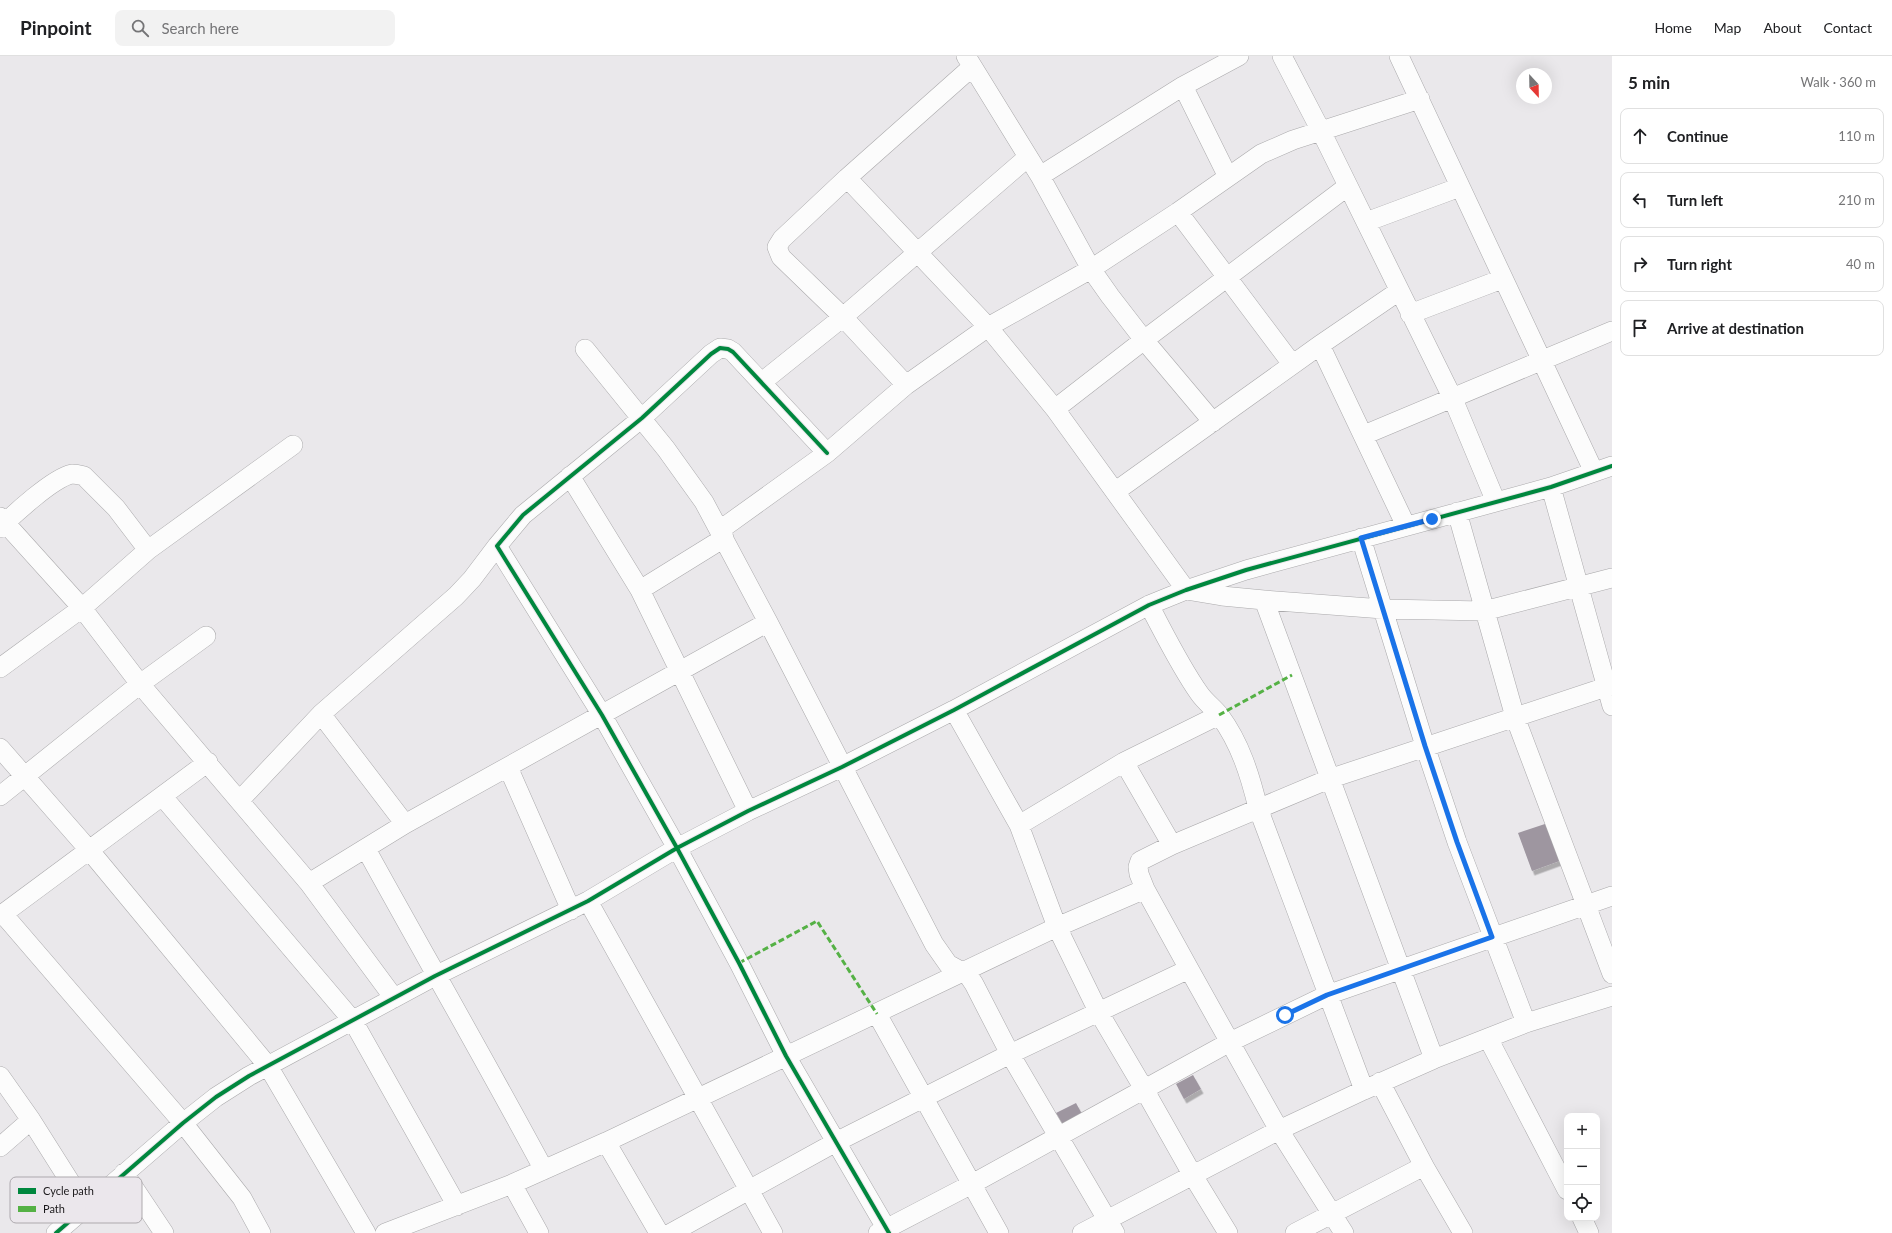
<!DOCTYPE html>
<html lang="en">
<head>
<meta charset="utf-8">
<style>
  :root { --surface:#fff; --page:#f2f2f2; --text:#202124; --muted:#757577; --line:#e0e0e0 }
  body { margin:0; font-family:Lato,sans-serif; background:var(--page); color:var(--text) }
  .controls { position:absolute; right:12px; bottom:12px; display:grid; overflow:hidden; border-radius:8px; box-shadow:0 4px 16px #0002 }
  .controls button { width:36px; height:36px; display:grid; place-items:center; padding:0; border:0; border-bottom:1px solid var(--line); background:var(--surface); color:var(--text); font:20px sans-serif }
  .compass { position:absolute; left:1516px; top:12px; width:36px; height:36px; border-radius:50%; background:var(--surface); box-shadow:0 4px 16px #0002; rotate:158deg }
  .stop { position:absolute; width:12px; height:12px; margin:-9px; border:3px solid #1a73e8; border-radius:50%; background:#fff }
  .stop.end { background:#1a73e8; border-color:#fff; box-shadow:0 1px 4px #0008 }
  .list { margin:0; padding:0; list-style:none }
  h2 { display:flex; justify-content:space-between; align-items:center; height:52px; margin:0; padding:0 16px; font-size:17px }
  h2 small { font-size:13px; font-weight:400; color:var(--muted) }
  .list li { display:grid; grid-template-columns:26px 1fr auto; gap:12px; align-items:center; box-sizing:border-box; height:56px; margin:0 8px 8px; padding:0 8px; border:1px solid var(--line); border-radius:8px }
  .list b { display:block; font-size:15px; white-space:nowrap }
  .list em { font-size:13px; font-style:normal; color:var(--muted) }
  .icon { flex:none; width:22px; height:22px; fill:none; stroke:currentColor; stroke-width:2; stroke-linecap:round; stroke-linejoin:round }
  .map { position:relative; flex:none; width:1612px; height:1177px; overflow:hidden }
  header { display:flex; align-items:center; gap:24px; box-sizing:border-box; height:56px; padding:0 20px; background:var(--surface); border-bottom:1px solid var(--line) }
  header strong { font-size:19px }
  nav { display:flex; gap:22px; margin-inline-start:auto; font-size:14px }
  .search { width:280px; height:36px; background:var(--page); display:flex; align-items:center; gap:10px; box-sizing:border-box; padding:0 14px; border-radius:8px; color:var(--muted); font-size:15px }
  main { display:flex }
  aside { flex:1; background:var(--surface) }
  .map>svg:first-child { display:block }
  .building { fill:#9e96a0; filter:url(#shadow) }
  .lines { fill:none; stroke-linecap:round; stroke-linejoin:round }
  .minor-casing { stroke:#aaa9ab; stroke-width:20 }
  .minor { stroke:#fcfcfc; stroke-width:19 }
  .quiet { stroke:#55b145; stroke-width:3; stroke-dasharray:6 3; stroke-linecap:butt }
  .cycleway-casing { stroke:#ebe7ec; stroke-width:6 }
  .cycleway { stroke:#00873e; stroke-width:4 }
  .route { stroke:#1a73e8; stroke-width:5 }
  .key { fill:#ebe7ec; stroke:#ada9ad; stroke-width:1 }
  .key-label { font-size:11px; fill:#1b191b }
</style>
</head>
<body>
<header>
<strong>Pinpoint</strong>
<div class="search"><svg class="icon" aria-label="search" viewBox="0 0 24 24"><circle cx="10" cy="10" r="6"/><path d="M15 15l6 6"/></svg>Search here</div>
<nav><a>Home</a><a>Map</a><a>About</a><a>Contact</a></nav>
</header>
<main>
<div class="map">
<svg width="1612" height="1177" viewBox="0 0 1612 1177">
  <defs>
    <filter id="shadow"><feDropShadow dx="2.5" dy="4.5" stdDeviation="0" flood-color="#0004"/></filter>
  </defs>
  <rect width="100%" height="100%" fill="#eae8eb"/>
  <path class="building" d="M1551,766L1565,803L1532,815L1518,777Z
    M1193,1019L1201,1033L1184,1043L1176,1028Z
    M1076,1047L1083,1060L1064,1070L1056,1057Z"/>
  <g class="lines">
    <defs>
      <path id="minor" d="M966,0L1040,120L1091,213L1110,240L1144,284L1348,130
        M1282,0L1321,75L1453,343L1496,446
        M1399,0L1594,416
        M1183,30L1228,121
        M1040,120L1183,30L1239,0
        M847,122L988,271L1055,353L1186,534L1222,540L1264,544L1383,553L1484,555L1612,522
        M1178,156L1261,98L1293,84L1420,43
        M1366,166L1460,131
        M1410,258L1502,223
        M1320,289L1406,470
        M585,293L666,393L704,446L768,566L934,888L948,908L968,919L974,928L1010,998L1115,1177
        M762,326L843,261L1028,101
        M906,329L843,261L781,201L777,191L782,183L847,122L972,11
        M1055,353L1144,284L1213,366
        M1364,379L1612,275
        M827,397L733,296L728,293L720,292L711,298L642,362L523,459L497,490L602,659L677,792L739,907L786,1000L889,1177
        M570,420L640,534
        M1551,431L1612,650
        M1116,435L1320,289L1399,235
        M1457,456L1515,661L1612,918
        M0,461L82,552L140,628L309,827L394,942
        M0,472C14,458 53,422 72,418C76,418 80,419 84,420L116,452L148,494L293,389
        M720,474L827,397L906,329L988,271L1091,213L1178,156L1292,308
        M724,482L640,534L748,755
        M1361,482L1425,690L1457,786L1526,967
        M1264,544L1434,1003
        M1149,549C1165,579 1180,610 1199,637C1205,646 1214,652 1220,660C1240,687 1250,719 1258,752L1364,1034
        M0,612L82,552L148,494
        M954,654L1019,769L1057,871L1098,955L1144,1033L1192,1118L1228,1177
        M321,658L405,768
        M0,692L90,795L268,1010L366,1177
        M1124,706L1172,789
        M508,711L571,854
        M0,740L140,628L206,580
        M163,741L353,965L457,1150
        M240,744L321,658L456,540L472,523L497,490
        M1019,769L1124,706L1219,659
        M366,793C425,900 486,1006 544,1114
        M309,827L405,768L768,566
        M588,845L773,1177
        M3,858L183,1067L242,1142L261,1177
        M0,860L208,706
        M877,958L999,1177
        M1488,982L1567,1134
        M0,1020L31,1064
        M1380,1026L1424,1110L1463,1177
        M606,1086L659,1177
        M0,1091L31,1064L86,1151
        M124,1117L164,1177
        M512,1128L539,1177
        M1582,1162L1589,1177
        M56,1177L183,1067L216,1041L249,1020L435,920L588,845L677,792L748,755L842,711L954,654L1149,549L1186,534L1246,514L1551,431L1612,410
        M385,1177L512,1128L606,1086L1057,871L1145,833
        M671,1177L836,1086L1010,998L1189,913
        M878,1177L972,1128L1230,986L1327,939L1612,840
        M1082,1177L1279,1074L1364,1034L1434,1003L1526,967L1612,940
        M1295,1177L1424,1110
        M1344,1177L1279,1074L1189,913L1145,833L1139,818L1138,811L1140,805L1172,789L1329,723L1612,629"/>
    </defs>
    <use href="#minor" class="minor-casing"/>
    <use href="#minor" class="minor"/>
    <path class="quiet" d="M1219,659L1292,619
      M739,907L817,865L877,958"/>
    <defs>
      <path id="cycleway" d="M827,397L733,296L728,293L720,292L711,298L642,362L523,459L497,490L602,659L677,792L739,907L786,1000L889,1177
        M56,1177L183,1067L216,1041L249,1020L435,920L588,845L677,792L748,755L842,711L954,654L1149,549L1186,534L1246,514L1551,431L1612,410"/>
    </defs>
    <use href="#cycleway" class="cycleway-casing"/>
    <use href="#cycleway" class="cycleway"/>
  </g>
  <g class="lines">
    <path class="route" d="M1285,959L1327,939L1492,881L1457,786L1425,690L1361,482L1432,463"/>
  </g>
  <rect x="10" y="1121" width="132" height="46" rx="6" class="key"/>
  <rect x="18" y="1132" width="18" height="6" fill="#00873e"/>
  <rect x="18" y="1150" width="18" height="6" fill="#55b145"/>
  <g class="key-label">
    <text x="43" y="1139">Cycle path</text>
    <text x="43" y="1157">Path</text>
  </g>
</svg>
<div class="controls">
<button>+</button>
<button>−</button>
<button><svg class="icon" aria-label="locate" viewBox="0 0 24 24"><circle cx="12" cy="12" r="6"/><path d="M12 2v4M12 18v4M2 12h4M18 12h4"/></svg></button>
</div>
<svg class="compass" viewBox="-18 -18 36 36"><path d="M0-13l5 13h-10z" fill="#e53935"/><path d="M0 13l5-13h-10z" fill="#757577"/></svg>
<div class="stop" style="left:1285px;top:959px"></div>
<div class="stop end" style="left:1432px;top:463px"></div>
</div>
<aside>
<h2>5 min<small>Walk · 360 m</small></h2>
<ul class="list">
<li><svg class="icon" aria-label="ahead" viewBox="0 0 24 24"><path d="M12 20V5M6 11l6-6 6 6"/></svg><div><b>Continue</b></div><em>110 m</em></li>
<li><svg class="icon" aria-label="left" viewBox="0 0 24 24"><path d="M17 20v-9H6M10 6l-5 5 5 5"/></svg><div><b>Turn left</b></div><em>210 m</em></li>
<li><svg class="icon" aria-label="right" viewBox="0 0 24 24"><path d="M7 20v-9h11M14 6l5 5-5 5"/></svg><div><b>Turn right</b></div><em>40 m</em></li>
<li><svg class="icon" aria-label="arrive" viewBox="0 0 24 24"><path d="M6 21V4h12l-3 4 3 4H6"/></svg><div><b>Arrive at destination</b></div></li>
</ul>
</aside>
</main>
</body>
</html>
